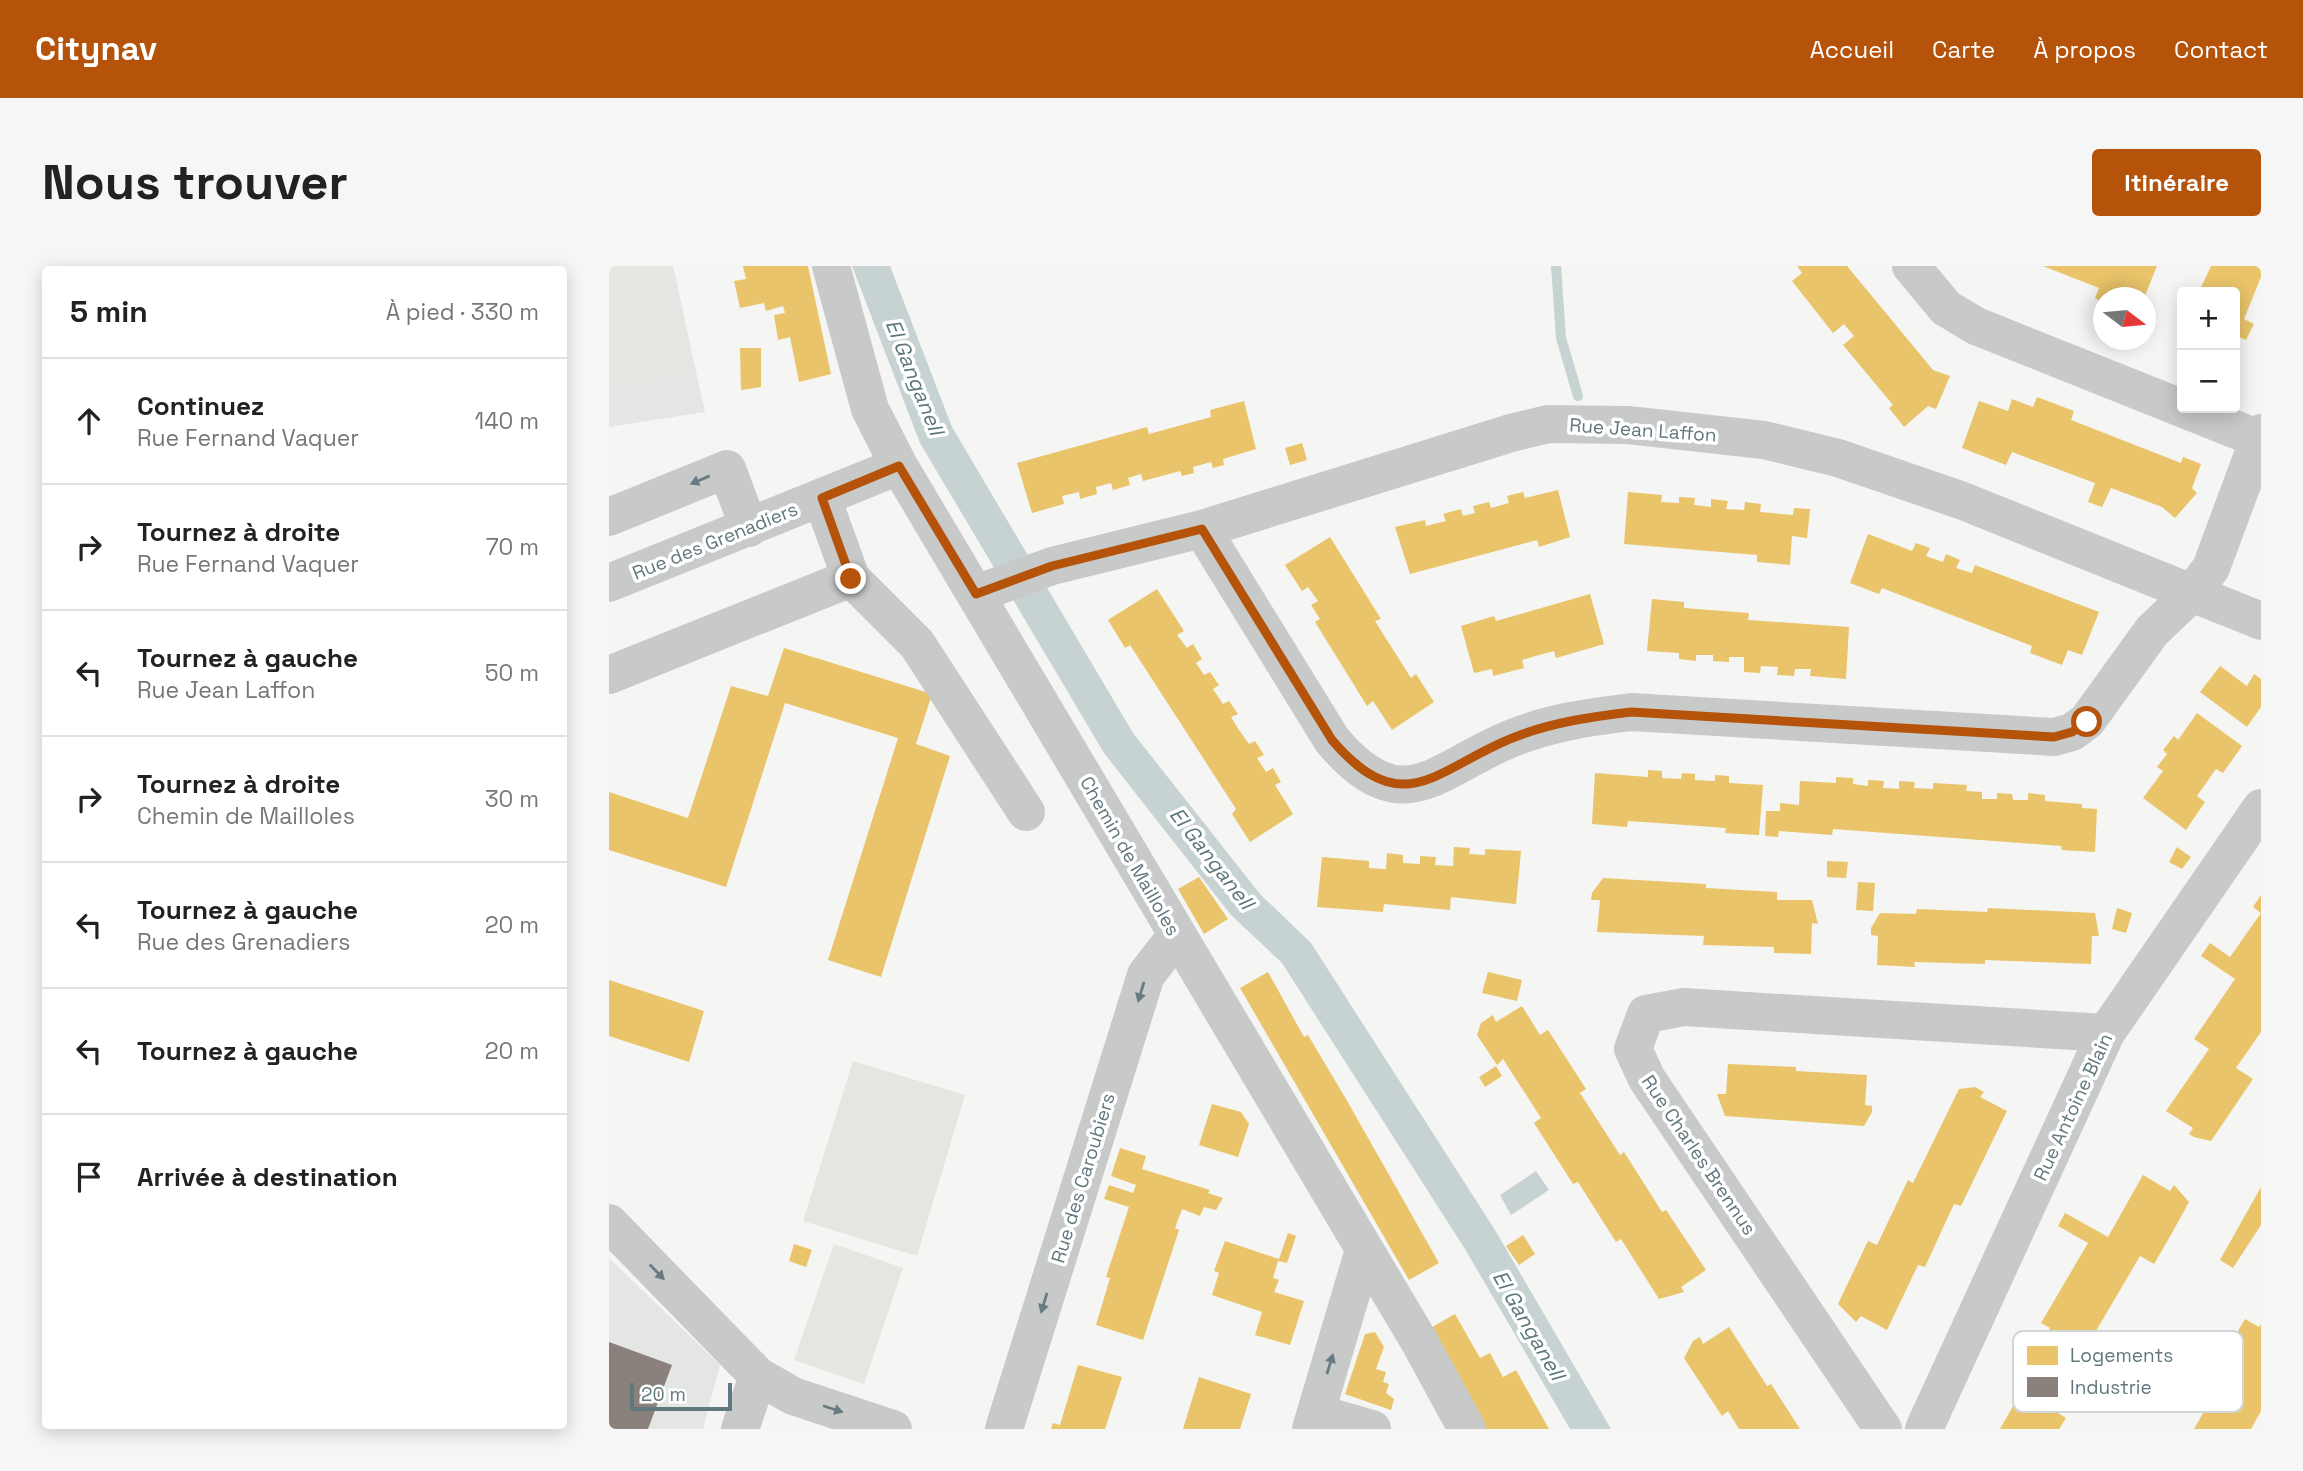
<!DOCTYPE html>
<html lang="fr">
<head>
<meta charset="utf-8">
<style>
  :root { --surface:#fff; --page:#f6f6f6; --text:#222; --muted:#767676; --line:#e0e0e0; --accent:#b45309 }
  body { margin:0; font-family:"Space Grotesk",sans-serif; background:var(--page); color:var(--text) }
  .controls { position:absolute; right:21px; top:21px; display:grid; overflow:hidden; border-radius:7px; box-shadow:0 4px 18px #0003 }
  .controls button { width:63px; height:63px; display:grid; place-items:center; padding:0; border:0; border-bottom:2px solid var(--line); background:var(--surface); color:var(--text); font:35px sans-serif }
  .compass { position:absolute; left:1484px; top:21px; width:63px; height:63px; border-radius:50%; background:var(--surface); box-shadow:0 4px 18px #0003; rotate:106deg }
  .scale { position:absolute; left:21px; bottom:18px; width:102px; box-sizing:border-box; padding-left:7px; border:4px solid #61787e; border-top:0; font-size:19px; line-height:24px; white-space:nowrap; color:#61787e; -webkit-text-stroke:5px #fff; paint-order:stroke }
  .stop { position:absolute; width:21px; height:21px; margin:-16px; border:5px solid #b45309; border-radius:50%; background:#fff }
  .stop.end { background:#b45309; border-color:#fff; box-shadow:0 2px 7px #0008 }
  .list { margin:0; padding:0; list-style:none }
  h2 { display:flex; justify-content:space-between; align-items:center; height:91px; margin:0; padding:0 28px; font-size:30px }
  h2 small { font-size:23px; font-weight:400; color:var(--muted) }
  .list li { display:grid; grid-template-columns:46px 1fr auto; gap:21px; align-items:center; box-sizing:border-box; height:126px; padding:0 28px; border-top:2px solid var(--line) }
  .list b { display:block; font-size:26px; white-space:nowrap }
  .list p { margin:0; font-size:23px; white-space:nowrap; color:var(--muted) }
  .list em { font-size:23px; font-style:normal; color:var(--muted) }
  .icon { flex:none; width:38px; height:38px; fill:none; stroke:currentColor; stroke-width:2; stroke-linecap:round; stroke-linejoin:round }
  .map { position:relative; flex:none; width:1652px; height:1163px; overflow:hidden; border-radius:7px }
  header { display:flex; align-items:center; gap:42px; box-sizing:border-box; height:98px; padding:0 35px; background:var(--accent); color:#fff }
  header strong { font-size:33px }
  nav { display:flex; gap:38px; margin-inline-start:auto; font-size:24px }
  .intro { display:flex; align-items:center; justify-content:space-between; box-sizing:border-box; height:168px; padding:0 42px }
  h1 { margin:0; font-size:49px }
  .button { padding:18px 32px; border-radius:7px; background:var(--accent); color:#fff; font-size:24px; font-weight:700 }
  main { display:flex; gap:42px; padding:0 42px }
  aside { flex:1; background:var(--surface); border-radius:7px; box-shadow:0 4px 18px #0003 }
  .map>svg:first-child { display:block }
  .built { fill:#e4e6e4 }
  .green { fill:#e4e7e1 }
  .water { fill:#c7d3d3 }
  .homes { fill:#e9c46a }
  .industry { fill:#8a817c }
  .lines { fill:none; stroke-linecap:round; stroke-linejoin:round }
  .stream { stroke:#c7d3d3; stroke-width:10 }
  .minor { stroke:#c8caca; stroke-width:38 }
  .oneway { fill:#667c82 }
  .route { stroke:#b45309; stroke-width:9 }
  .labels { text-anchor:middle; dominant-baseline:central; stroke-width:7; stroke-linejoin:round; paint-order:stroke }
  .street-label { font-size:19px; fill:#61787e; stroke:#fff }
  .water-label { font-size:21px; font-style:italic; fill:#5c787a; stroke:#fff }
  .key { fill:#fff; stroke:#d0d6d8; stroke-width:2 }
  .key-label { font-size:19px; fill:#61787e }
</style>
</head>
<body>
<header>
<strong>Citynav</strong>
<nav><a>Accueil</a><a>Carte</a><a>À propos</a><a>Contact</a></nav>
</header>
<div class="intro"><h1>Nous trouver</h1><a class="button">Itinéraire</a></div>
<main>
<aside>
<h2>5 min<small>À pied · 330 m</small></h2>
<ul class="list">
<li><svg class="icon" aria-label="ahead" viewBox="0 0 24 24"><path d="M12 20V5M6 11l6-6 6 6"/></svg><div><b>Continuez</b><p>Rue Fernand Vaquer</p></div><em>140 m</em></li>
<li><svg class="icon" aria-label="right" viewBox="0 0 24 24"><path d="M7 20v-9h11M14 6l5 5-5 5"/></svg><div><b>Tournez à droite</b><p>Rue Fernand Vaquer</p></div><em>70 m</em></li>
<li><svg class="icon" aria-label="left" viewBox="0 0 24 24"><path d="M17 20v-9H6M10 6l-5 5 5 5"/></svg><div><b>Tournez à gauche</b><p>Rue Jean Laffon</p></div><em>50 m</em></li>
<li><svg class="icon" aria-label="right" viewBox="0 0 24 24"><path d="M7 20v-9h11M14 6l5 5-5 5"/></svg><div><b>Tournez à droite</b><p>Chemin de Mailloles</p></div><em>30 m</em></li>
<li><svg class="icon" aria-label="left" viewBox="0 0 24 24"><path d="M17 20v-9H6M10 6l-5 5 5 5"/></svg><div><b>Tournez à gauche</b><p>Rue des Grenadiers</p></div><em>20 m</em></li>
<li><svg class="icon" aria-label="left" viewBox="0 0 24 24"><path d="M17 20v-9H6M10 6l-5 5 5 5"/></svg><div><b>Tournez à gauche</b></div><em>20 m</em></li>
<li><svg class="icon" aria-label="arrive" viewBox="0 0 24 24"><path d="M6 21V4h12l-3 4 3 4H6"/></svg><div><b>Arrivée à destination</b></div></li>
</ul>
</aside>
<div class="map">
<svg width="1652" height="1163" viewBox="0 0 1652 1163">
  <rect width="100%" height="100%" fill="#f5f5f4"/>
  <path class="built" d="M0,0H64L96,146L0,161Z
    M0,992L111,1099L94,1163H0Z"/>
  <path class="green" d="M0,0H56L77,104L0,120Z
    M244,795L356,829L308,990L194,955Z
    M225,978L294,1002L255,1118L185,1094Z"/>
  <path class="water" d="M243,0H281L343,161L524,467L651,628L702,677L886,964L1002,1163H961L856,983L673,697L622,649L495,487L311,177Z
    M927,905L940,924L902,949L891,929Z"/>
  <path class="homes" d="M134,0H199L222,108L190,116L181,71L169,74L165,49L176,47L174,40L157,45L155,37L131,42L125,15L137,13Z
    M1188,0H1238L1324,104L1341,110L1327,143L1319,140L1295,161L1280,142L1284,139L1234,79L1245,70L1235,58L1224,67L1183,15L1193,7Z
    M1434,0H1548L1535,32L1507,29L1506,32H1494V36L1486,32L1490,22Z
    M1602,0H1652V11L1635,53L1645,58L1637,74L1626,69V26H1590Z
    M131,82H152V121L132,124Z
    M1428,131L1465,145L1462,154L1572,197L1574,191L1592,198L1583,222L1588,227L1566,252L1553,241L1502,222L1493,241L1479,236L1486,217L1403,186L1397,199L1353,182L1370,135L1399,145L1403,133L1424,141Z
    M635,135L647,183L614,193L615,199L604,202L602,196L584,201L585,207L573,210L571,205L534,215L532,208L519,212L521,219L504,224L502,217L487,221L488,228L471,233L470,226L453,230L455,238L423,247L408,197L538,161L540,168L602,151L601,144Z
    M693,177L698,194L681,199L676,182Z
    M949,224L961,271L930,281L928,274L801,308L786,261L816,254L817,260L837,255L834,248L852,243L854,250L866,247L864,240L880,236L882,242L900,237L898,230L914,226L916,232Z
    M1019,226L1053,229L1052,236L1070,237V231L1086,232L1085,239L1102,241V233L1119,235L1117,243L1135,244L1136,236L1152,238L1151,246L1184,249L1185,242L1201,243L1198,272L1183,270L1181,299L1148,296V289L1015,278Z
    M1259,268L1303,285L1307,277L1321,282L1317,290L1334,296L1337,288L1351,294L1347,302L1363,307L1366,299L1490,346L1473,389L1459,384L1453,399L1421,387L1423,380L1273,322L1270,328L1241,317Z
    M721,271L772,353L766,355L802,412L807,408L825,436L783,464L764,435L758,440L706,356L711,353L702,339L709,335L699,321L693,325L676,299Z
    M548,323L575,365L568,369L578,382L584,378L593,393L587,397L595,409L601,406L610,419L604,423L614,438L620,435L629,448L622,451L630,464L640,478L646,475L655,489L648,492L657,506L664,502L672,516L666,519L684,548L641,576L623,548L627,543L521,379L516,382L499,354Z
    M981,328L995,378L947,392L945,385L930,389L913,394L915,402L884,410L883,403L865,407L852,360L885,350L887,355Z
    M1043,333L1075,336V342L1140,347L1139,354L1240,361L1237,413L1201,410L1202,403H1186L1185,410L1168,409L1169,401L1152,400L1151,407L1135,406V391H1120V396L1104,395V389H1087V395L1070,393V387L1038,385Z
    M175,382L323,428L307,478L341,490L272,711L219,694L289,472L176,437L117,621L0,584V526L79,552L122,420L159,430Z
    M1611,400L1638,420L1645,408L1652,413V441L1638,461L1591,426Z
    M1588,447L1633,480L1614,507L1607,503L1588,530L1596,536L1577,564L1534,532L1554,505L1548,501L1558,488L1554,484L1565,470L1569,474Z
    M1039,504L1053,505V512L1072,513L1073,507L1086,508V514L1106,515V509L1120,510V517L1154,519L1150,569L1116,567L1117,562L1049,557L1019,555L1018,561L983,558L986,507L1039,511Z
    M1227,511L1244,512V518L1259,520V514L1275,515L1274,522L1290,523V515L1306,516L1305,522L1324,523V517L1358,519L1357,525L1373,526V533H1388V527L1403,528L1404,534H1419V527L1436,529V535L1473,538V542L1488,543L1486,586L1453,584L1452,580L1224,563L1223,569L1170,565L1169,571L1156,570L1157,545H1171V537L1190,539L1191,515L1227,517Z
    M845,581L861,582L860,588L876,589V583L912,585L907,638L842,631L841,644L775,638L774,646L708,641L713,591L760,595V602L777,603L778,587L794,589V597L811,598V590L827,591L826,599L844,600Z
    M1568,581L1582,591L1573,603L1560,596Z
    M1218,595L1239,596L1237,612L1218,611Z
    M590,611L619,653L595,668L569,623Z
    M994,612L1097,618V622L1168,626V634H1203L1209,658L1203,657L1202,688L1165,687V681L1094,679L1095,670L988,666L991,634H982L983,627Z
    M1249,616L1266,617L1264,645L1247,644Z
    M1652,629V766L1627,802L1644,813L1602,875L1585,871L1580,868L1584,862L1557,845L1600,783L1585,773L1626,713L1592,690L1601,677L1621,691L1652,647L1644,641Z
    M1379,642L1486,647L1490,670H1483L1482,698L1376,694V698L1305,696L1306,701L1268,699L1269,670L1262,669V662L1271,647L1307,648L1308,643L1378,646Z
    M1508,642L1523,647L1517,667L1503,663Z
    M659,706L695,771L699,769L737,833L830,997L800,1014L631,722Z
    M879,706L913,714L908,735L873,727Z
    M0,714L95,745L80,796L0,770Z
    M913,740L931,769L939,764L977,823L971,827L1011,889L1015,886L1053,946L1057,944L1097,1004L1072,1021L1075,1026L1050,1033L1012,973L1007,976L969,916L964,918L925,857L932,852L894,793L888,799L868,769L872,757L884,749L887,756Z
    M1119,798L1187,801V805L1258,809L1256,839L1263,840V846L1255,860L1116,850L1108,828H1117Z
    M887,800L893,810L876,821L870,811Z
    M1366,821L1375,826L1371,831L1398,845L1352,940L1345,938L1316,1001L1309,999L1278,1064L1252,1050L1247,1056L1229,1038L1259,975L1268,979L1299,914L1304,917L1350,823Z
    M603,838L632,846L640,858L629,891L590,879Z
    M511,882L537,890L533,903L601,924L599,927L614,932L607,944L595,941L591,950L573,943L566,962L570,964L534,1074L487,1059L501,1012L497,1011L520,941L495,933L500,919L524,927L527,919L502,910Z
    M1534,909L1561,925L1565,919L1580,936L1563,967L1545,998L1531,990L1477,1082L1485,1086L1449,1147L1457,1152L1450,1163H1391L1412,1126L1405,1123L1441,1062L1432,1057L1479,977L1449,960L1456,947L1499,971Z
    M1652,921V959L1624,1002L1611,994Z
    M679,967L687,970L678,997L669,995L664,1012L670,1014L665,1026L695,1035L681,1079L646,1069L653,1046L603,1029L610,1007L605,1005L616,975L670,993Z
    M914,969L926,988L910,999L897,980Z
    M185,978L203,984L197,1001L180,995Z
    M846,1048L871,1092L881,1087L894,1111L907,1104L940,1163H874L818,1064Z
    M1636,1053L1650,1061L1652,1058V1145L1642,1163H1585L1597,1142L1594,1140L1620,1096L1613,1092Z
    M1120,1061L1158,1120L1162,1118L1191,1163H1130L1119,1145L1113,1150L1075,1092L1084,1075L1091,1071L1094,1078Z
    M766,1066L775,1081L767,1103L777,1106L774,1116L780,1118L777,1127L785,1133L782,1144L736,1128L756,1068Z
    M469,1099L513,1111L496,1163H442L444,1157L451,1159Z
    M590,1111L642,1128L631,1163H574Z"/>
  <path class="industry" d="M0,1076L63,1099L39,1163H0Z"/>
  <g class="lines">
    <path class="stream" d="M947,0L952,72L969,130"/>
    <path class="minor" d="M222,0L261,143L290,200L810,1075L858,1163
      M1302,0L1337,42L1367,60L1650,173
      M213,232L242,312
      M0,251L118,203L140,262
      M593,263L723,474C795,560 830,500 906,471C944,456 982,451 1022,446L1445,471L1463,466L1478,455L1543,365L1582,328L1602,302L1652,167
      M0,317L290,200
      M367,328L443,300L593,263L902,167L939,158L1019,159L1155,174L1229,192L1354,235L1652,355
      M0,409L242,312L308,378L417,546
      M0,957L149,1110L184,1130L284,1163
      M707,1147L763,1163
      M131,1163L149,1110
      M395,1163L537,709L568,669
      M702,1163L755,984
      M1274,1163L1038,813L1024,783L1037,748L1075,741L1497,767
      M1315,1163L1497,767L1652,542"/>
  </g>
  <defs><path id="oneway-solid" d="M-6-.8H1V-3.2L6.5 0L1 3.2V.8H-6Z" transform="scale(1.75)"/></defs>
  <g class="oneway">
    <use href="#oneway-solid" transform="translate(91 214) rotate(157)"/>
    <use href="#oneway-solid" transform="translate(532 726) rotate(107)"/>
    <use href="#oneway-solid" transform="translate(48 1006) rotate(46)"/>
    <use href="#oneway-solid" transform="translate(435 1037) rotate(107)"/>
    <use href="#oneway-solid" transform="translate(721 1098) rotate(-73)"/>
    <use href="#oneway-solid" transform="translate(224 1143) rotate(18)"/>
  </g>
  <g class="lines">
    <path class="route" d="M242,313L213,232L290,200L367,328L443,300L593,263L723,474C795,559 830,500 906,471C944,456 982,451 1022,446L1445,471L1463,466L1478,456"/>
  </g>
  <g class="labels">
    <g class="street-label">
      <text transform="translate(1034 164) rotate(4)">Rue Jean Laffon</text>
      <text transform="translate(106 275) rotate(-22)">Rue des Grenadiers</text>
      <text transform="translate(521 590) rotate(60)">Chemin de Mailloles</text>
      <text transform="translate(1464 841) rotate(-65)">Rue Antoine Blain</text>
      <text transform="translate(1090 889) rotate(56)">Rue Charles Brennus</text>
      <text transform="translate(474 912) rotate(-73)">Rue des Caroubiers</text>
    </g>
    <g class="water-label">
      <text transform="translate(306 111) rotate(68)">El Ganganell</text>
      <text transform="translate(603 592) rotate(52)">El Ganganell</text>
      <text transform="translate(920 1059) rotate(60)">El Ganganell</text>
    </g>
  </g>
  <rect x="1404" y="1065" width="230" height="81" rx="10" class="key"/>
  <rect x="1418" y="1080" width="31" height="19" fill="#e9c46a"/>
  <rect x="1418" y="1111" width="31" height="20" fill="#8a817c"/>
  <g class="key-label">
    <text x="1461" y="1096">Logements</text>
    <text x="1461" y="1128">Industrie</text>
  </g>
</svg>
<div class="controls">
<button>+</button>
<button>−</button>
</div>
<svg class="compass" viewBox="-18 -18 36 36"><path d="M0-13l5 13h-10z" fill="#e53935"/><path d="M0 13l5-13h-10z" fill="#767676"/></svg>
<div class="scale">20 m</div>
<div class="stop" style="left:1478px;top:456px"></div>
<div class="stop end" style="left:242px;top:313px"></div>
</div>
</main>
</body>
</html>
